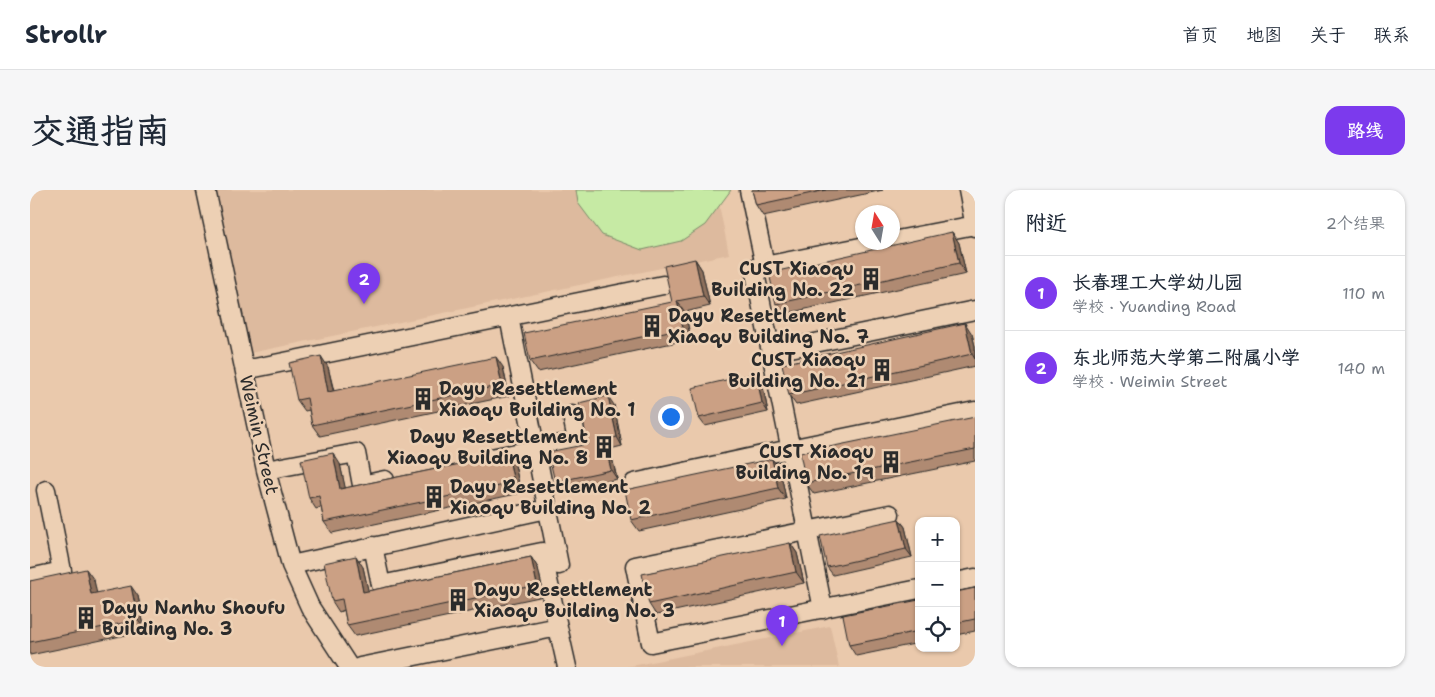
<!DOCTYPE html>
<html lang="zh">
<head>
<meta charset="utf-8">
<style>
  :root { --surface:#fff; --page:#f6f6f7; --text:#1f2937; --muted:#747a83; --line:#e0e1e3; --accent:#7c3aed }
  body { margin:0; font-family:"Shantell Sans","LXGW WenKai TC",sans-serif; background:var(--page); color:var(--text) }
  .controls { position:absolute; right:15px; bottom:15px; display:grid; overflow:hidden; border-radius:10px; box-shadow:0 1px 4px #0004 }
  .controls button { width:45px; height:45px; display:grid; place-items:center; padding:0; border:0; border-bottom:1px solid var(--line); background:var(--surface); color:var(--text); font:25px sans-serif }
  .compass { position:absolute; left:825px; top:15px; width:45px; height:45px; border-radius:50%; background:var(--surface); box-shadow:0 1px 4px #0004; rotate:349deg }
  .you { position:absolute; left:640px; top:226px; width:18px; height:18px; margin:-12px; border:4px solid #fff; border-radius:50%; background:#1a73e8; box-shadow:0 0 0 8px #1a73e833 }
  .badge { display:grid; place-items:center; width:32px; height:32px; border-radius:50%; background:var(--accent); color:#fff; font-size:16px; font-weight:700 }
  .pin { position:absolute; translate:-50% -41px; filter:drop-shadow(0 1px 2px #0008) }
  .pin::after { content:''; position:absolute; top:26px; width:18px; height:15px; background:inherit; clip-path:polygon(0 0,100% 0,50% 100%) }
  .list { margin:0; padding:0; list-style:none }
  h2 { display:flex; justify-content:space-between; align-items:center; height:65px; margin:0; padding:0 20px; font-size:21px }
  h2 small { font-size:16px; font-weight:400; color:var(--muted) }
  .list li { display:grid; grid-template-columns:32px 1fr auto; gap:15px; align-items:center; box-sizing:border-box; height:75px; padding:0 20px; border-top:1px solid var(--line) }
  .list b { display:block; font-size:19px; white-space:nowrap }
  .list p { margin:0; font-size:16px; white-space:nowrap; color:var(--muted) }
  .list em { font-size:16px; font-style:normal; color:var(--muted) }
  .icon { flex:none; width:28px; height:28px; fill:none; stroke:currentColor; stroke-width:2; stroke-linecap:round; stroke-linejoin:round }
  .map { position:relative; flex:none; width:945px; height:477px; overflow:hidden; border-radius:15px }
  header { display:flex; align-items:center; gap:30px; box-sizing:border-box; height:70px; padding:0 25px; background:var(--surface); border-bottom:1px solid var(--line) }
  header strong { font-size:24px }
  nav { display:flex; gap:28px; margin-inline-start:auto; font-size:18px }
  .intro { display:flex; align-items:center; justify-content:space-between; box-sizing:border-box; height:120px; padding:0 30px }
  h1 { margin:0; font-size:35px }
  .button { padding:12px 22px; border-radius:15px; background:var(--accent); color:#fff; font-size:18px; font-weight:700 }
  main { display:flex; gap:30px; padding:0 30px }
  aside { flex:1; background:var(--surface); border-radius:15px; box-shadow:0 1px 4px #0004 }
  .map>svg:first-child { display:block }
  .built { fill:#ddba9e }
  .garden { fill:#c6eaa4; stroke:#788a68 }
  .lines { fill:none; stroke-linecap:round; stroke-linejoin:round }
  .minor-casing { stroke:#2b2b2b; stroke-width:21 }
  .minor { stroke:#edd0b4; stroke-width:18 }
  .wall { fill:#af8a72; stroke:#2b2b2b }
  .shaded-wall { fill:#8e705c; stroke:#2b2b2b }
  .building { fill:#cba084; stroke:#2b2b2b }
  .labels { text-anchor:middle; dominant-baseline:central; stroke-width:5; stroke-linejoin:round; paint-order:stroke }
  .poi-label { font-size:18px; font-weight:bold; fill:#2b2b2b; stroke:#edd0b4; text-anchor:start }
  .street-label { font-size:18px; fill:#2b2b2b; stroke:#edd0b4 }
</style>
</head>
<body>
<header>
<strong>Strollr</strong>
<nav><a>首页</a><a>地图</a><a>关于</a><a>联系</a></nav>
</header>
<div class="intro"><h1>交通指南</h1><a class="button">路线</a></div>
<main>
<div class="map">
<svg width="945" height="477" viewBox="0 0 945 477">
  <rect width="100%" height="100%" fill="#eac9ac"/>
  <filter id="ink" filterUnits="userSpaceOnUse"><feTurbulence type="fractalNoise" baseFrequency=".02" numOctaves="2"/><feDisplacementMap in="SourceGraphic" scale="10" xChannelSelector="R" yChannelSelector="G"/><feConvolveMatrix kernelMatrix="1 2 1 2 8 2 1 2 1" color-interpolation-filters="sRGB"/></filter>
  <g filter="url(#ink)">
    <path class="built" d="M186,0H686L699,64L220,163Z
      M800,436L809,477H597Z"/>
    <path class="garden" d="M546,0H701L675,35L651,51L612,60L572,45L548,13Z"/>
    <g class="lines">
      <defs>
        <path id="minor" d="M176,0L236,280L261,375L280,417L319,477
          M719,0L735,76
          M938,0L945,37
          M862,51L945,35
          M479,127L529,375
          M741,162L945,120
          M215,180L633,95
          M456,269L547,251L542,225
          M236,280L326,263L332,295L355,290
          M604,293L760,259L945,221
          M860,324L605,376L621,453L889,399
          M261,375L517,319
          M0,388L32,381L16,300
          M926,392L945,388
          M793,419L724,78L856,52
          M528,437L537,477
          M330,477L528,437L512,362L351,395L343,356"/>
      </defs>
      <use href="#minor" class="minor-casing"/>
      <use href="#minor" class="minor"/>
    </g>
    <path class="wall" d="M722,0H853L733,26L726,15Z
      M922,42L929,53L936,84L753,124L746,114Z
      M665,69L672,80L680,116L655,122L661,149L508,182L500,171L642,112Z
      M942,144L945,156V176L766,215L759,205Z
      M298,177L304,201L473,177L479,206L290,246L282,235L279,220L275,221L267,210Z
      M726,183L732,192L738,222L675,236L669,228Z
      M584,215L592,256L580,259L587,289L531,301L525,292L558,254Z
      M945,227V271L784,304L776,293Z
      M478,264L485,275L491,303L302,343L294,332L291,317L286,319L279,308L310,274L315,298Z
      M742,269L750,279L756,309L609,341L601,330Z
      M869,329L875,337L882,367L803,385L797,377Z
      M760,353L767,363L774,393L626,425L619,414Z
      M501,367L508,378L514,406L325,446L317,435L314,420L309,422L302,411L333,377L338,401Z
      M64,390L66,403L108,406L115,441L0,465V391Z
      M945,398V441L926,445V402Z
      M889,410V453L826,466L819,455Z"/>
    <path class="shaded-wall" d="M922,42L929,53L936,84L929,73Z
      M665,69L672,80L680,116L673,106Z
      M647,111L655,122L661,149L653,138Z
      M935,133L942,144L945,156V169L942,164Z
      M291,166L298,177L306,213L298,202Z
      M466,167L473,177L479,206L472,195Z
      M726,183L732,192L738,222L732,213Z
      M578,206L584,215L592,256L587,247Z
      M574,250L580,259L587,289L581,280Z
      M303,263L310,274L318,310L310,299Z
      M478,264L485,275L491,303L484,293Z
      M742,269L750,279L756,309L748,298Z
      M869,329L875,337L882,367L876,359Z
      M760,353L767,363L774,393L766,382Z
      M326,366L333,377L341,413L333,402Z
      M501,367L508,378L514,406L507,395Z
      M56,379L64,390L69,414L61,404Z
      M101,396L108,406L115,441L108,430Z"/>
    <path class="building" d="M722,0H796L726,15Z
      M922,42L929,73L746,114L739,83Z
      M665,69L673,106L647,111L653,138L500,171L494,143L642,112L634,76Z
      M935,133L942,164L759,205L752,174Z
      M291,166L298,202L466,167L472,195L282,235L277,208L267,210L259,173Z
      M726,183L732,213L669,228L662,198Z
      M578,206L587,247L574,250L581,280L525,292L518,262L558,254L549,213Z
      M945,227V259L776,293L770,263Z
      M303,263L310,299L478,264L484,293L294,332L289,306L279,308L271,270Z
      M742,269L748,298L601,330L595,300Z
      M869,329L876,359L797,377L790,346Z
      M760,353L766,382L619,414L612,384Z
      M326,366L333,402L501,367L507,395L317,435L312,409L302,411L294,373Z
      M56,379L61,404L101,396L108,430L0,452V391Z
      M945,398V429L926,433V402Z
      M889,410V441L819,455L813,425Z"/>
  </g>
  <defs>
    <symbol id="building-bare" viewBox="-9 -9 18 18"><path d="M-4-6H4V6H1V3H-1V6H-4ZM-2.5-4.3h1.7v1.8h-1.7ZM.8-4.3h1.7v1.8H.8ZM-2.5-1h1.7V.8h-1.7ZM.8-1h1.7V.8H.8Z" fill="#2b2b2b" stroke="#edd0b4" stroke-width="2.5" paint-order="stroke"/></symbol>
  </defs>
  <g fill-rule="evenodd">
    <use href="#building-bare" x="825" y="73" width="32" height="32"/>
    <use href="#building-bare" x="606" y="120" width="32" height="32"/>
    <use href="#building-bare" x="836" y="164" width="32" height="32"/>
    <use href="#building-bare" x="377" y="193" width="32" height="32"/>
    <use href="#building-bare" x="558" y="241" width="32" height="32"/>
    <use href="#building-bare" x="845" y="256" width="32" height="32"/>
    <use href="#building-bare" x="388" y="291" width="32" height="32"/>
    <use href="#building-bare" x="412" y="394" width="32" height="32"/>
    <use href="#building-bare" x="40" y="412" width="32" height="32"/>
  </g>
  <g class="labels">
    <g class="poi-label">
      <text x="824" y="79" text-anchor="end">CUST Xiaoqu<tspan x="824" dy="21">Building No. 22</tspan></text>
      <text x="638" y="126">Dayu Resettlement<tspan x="638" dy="21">Xiaoqu Building No. 7</tspan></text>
      <text x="836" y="170" text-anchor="end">CUST Xiaoqu<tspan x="836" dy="21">Building No. 21</tspan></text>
      <text x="409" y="199">Dayu Resettlement<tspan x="409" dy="21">Xiaoqu Building No. 1</tspan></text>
      <text x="558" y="247" text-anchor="end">Dayu Resettlement<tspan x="558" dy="21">Xiaoqu Building No. 8</tspan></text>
      <text x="844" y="262" text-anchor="end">CUST Xiaoqu<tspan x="844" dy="21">Building No. 19</tspan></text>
      <text x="420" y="297">Dayu Resettlement<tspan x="420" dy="21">Xiaoqu Building No. 2</tspan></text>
      <text x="444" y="400">Dayu Resettlement<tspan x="444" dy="21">Xiaoqu Building No. 3</tspan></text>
      <text x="72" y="418">Dayu Nanhu Shoufu<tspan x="72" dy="21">Building No. 3</tspan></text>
    </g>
    <g class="street-label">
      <text transform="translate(229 245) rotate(77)">Weimin Street</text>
    </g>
  </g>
</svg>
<div class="controls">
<button>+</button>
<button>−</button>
<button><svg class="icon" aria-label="locate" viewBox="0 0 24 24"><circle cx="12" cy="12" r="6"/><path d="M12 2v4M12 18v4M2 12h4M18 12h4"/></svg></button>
</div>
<svg class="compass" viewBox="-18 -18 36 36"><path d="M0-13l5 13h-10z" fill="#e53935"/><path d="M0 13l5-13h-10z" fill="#747a83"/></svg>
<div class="you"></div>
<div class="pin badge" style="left:752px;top:456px">1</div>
<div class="pin badge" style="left:334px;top:114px">2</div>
</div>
<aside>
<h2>附近<small>2个结果</small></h2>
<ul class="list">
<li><span class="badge">1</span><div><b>长春理工大学幼儿园</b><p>学校 · Yuanding Road</p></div><em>110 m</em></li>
<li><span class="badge">2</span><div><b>东北师范大学第二附属小学</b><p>学校 · Weimin Street</p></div><em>140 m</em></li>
</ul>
</aside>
</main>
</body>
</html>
